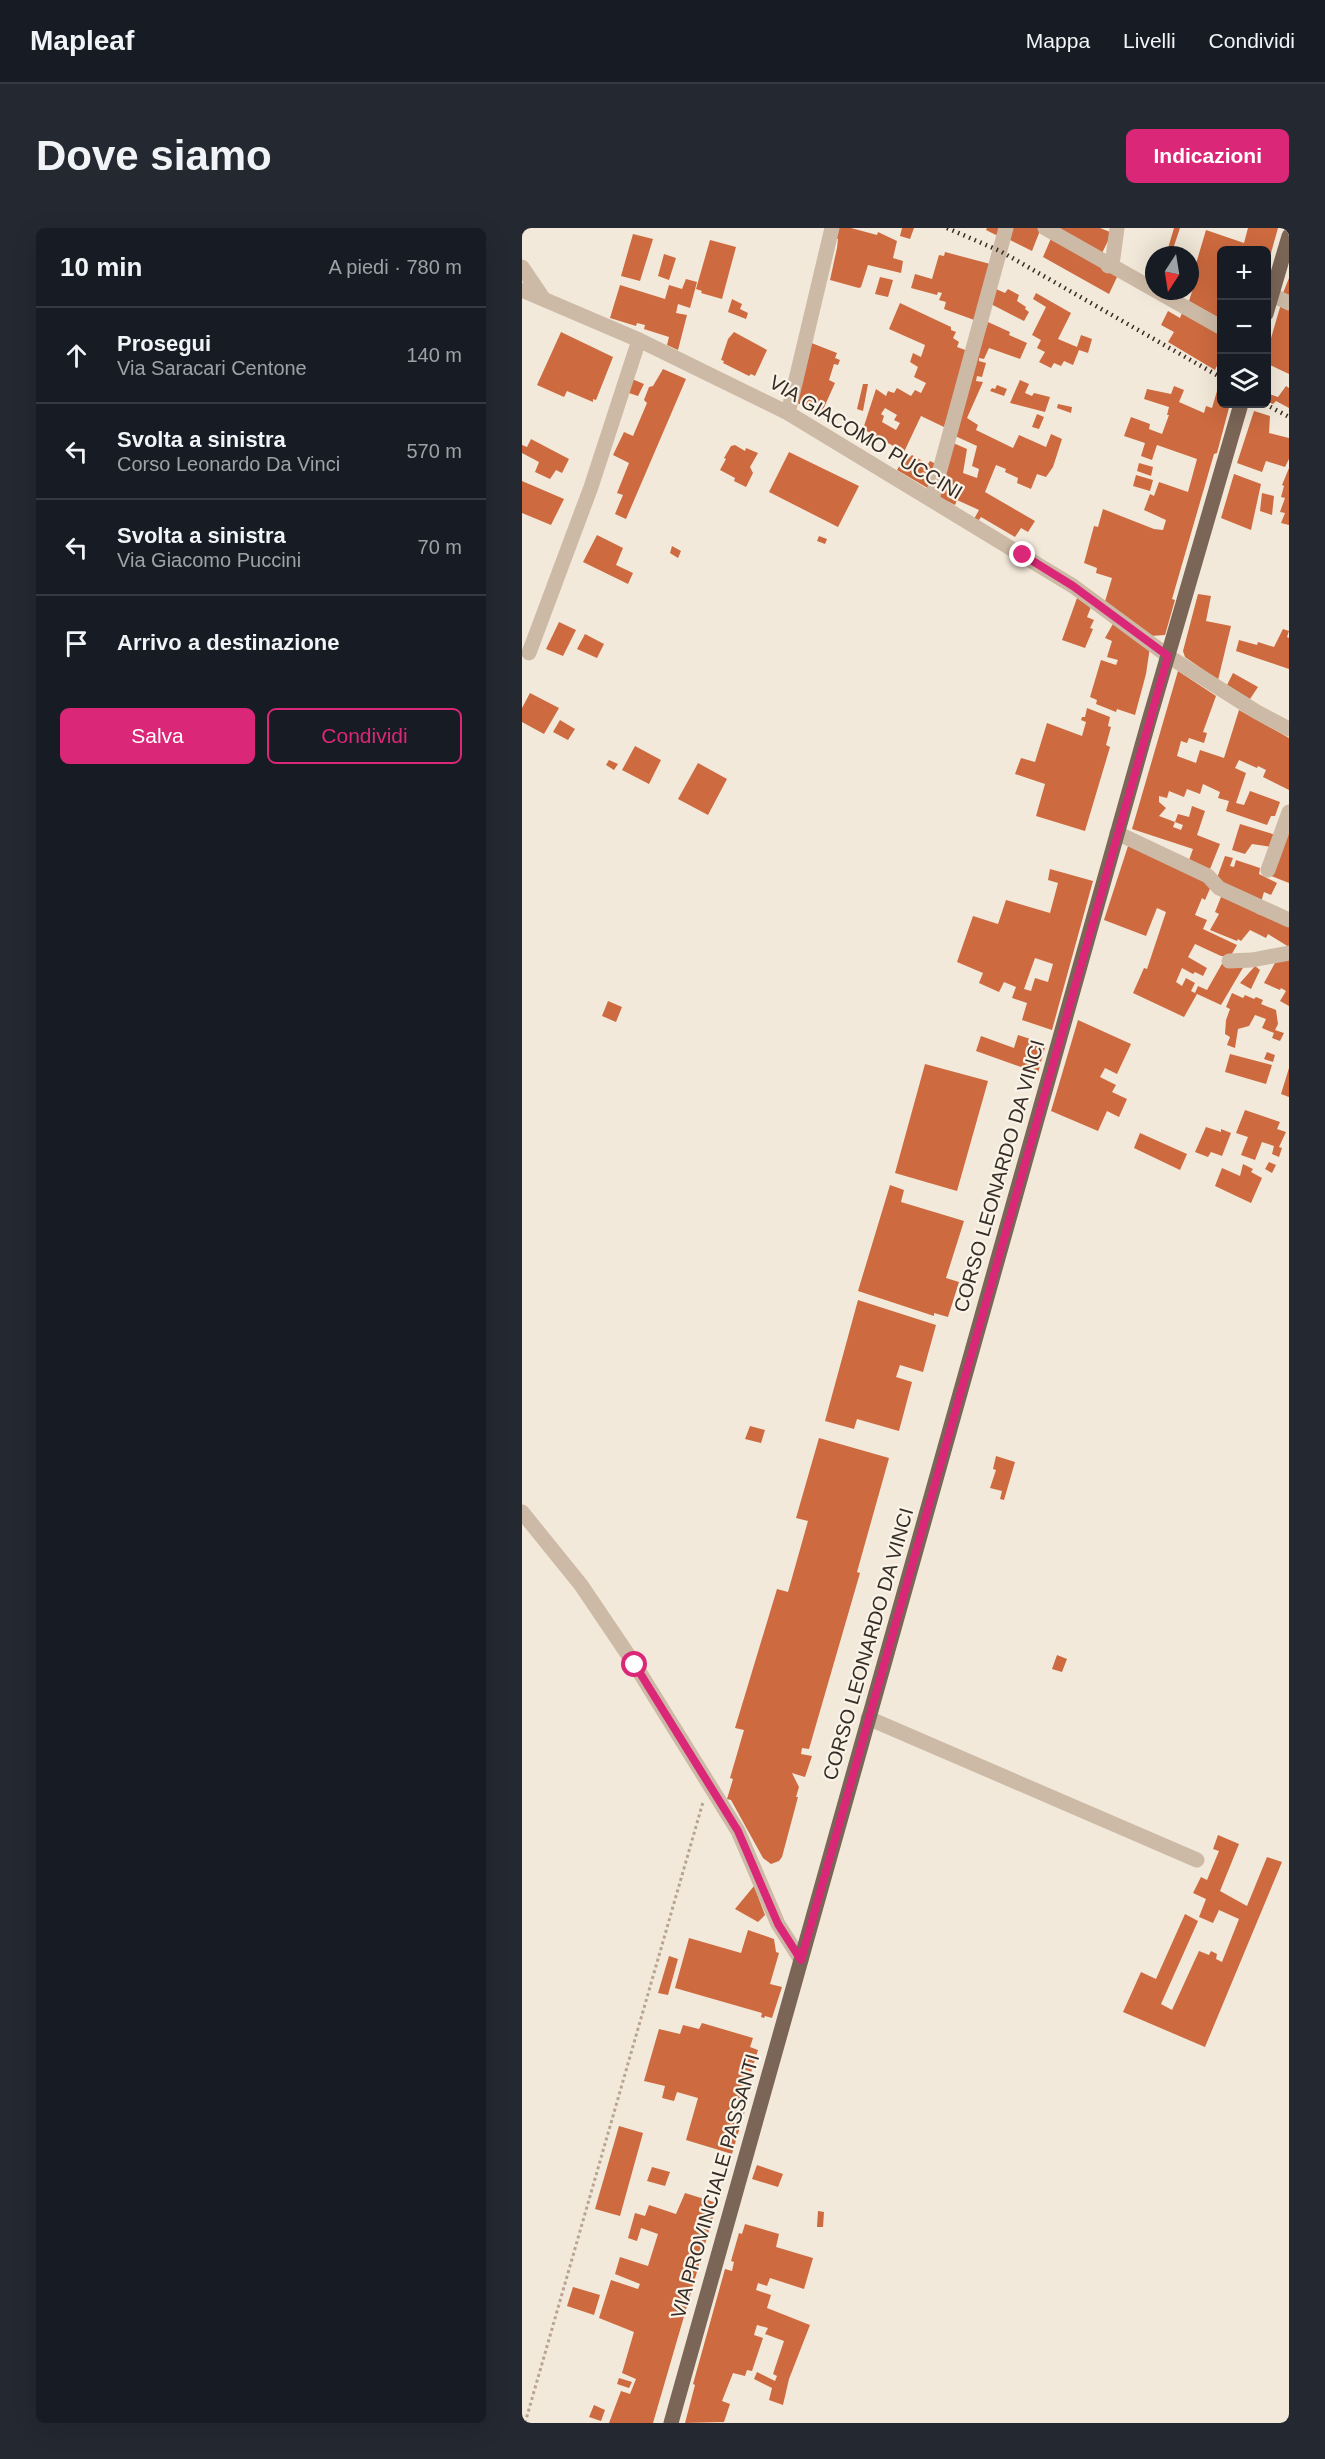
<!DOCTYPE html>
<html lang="it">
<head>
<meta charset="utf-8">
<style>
  :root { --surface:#171b24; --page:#242831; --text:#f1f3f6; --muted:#9ea1a6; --line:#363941; --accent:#db2777 }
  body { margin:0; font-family:Arial,sans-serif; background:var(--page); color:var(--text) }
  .controls { position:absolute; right:18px; top:18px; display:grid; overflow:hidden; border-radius:9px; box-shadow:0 6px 24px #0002 }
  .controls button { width:54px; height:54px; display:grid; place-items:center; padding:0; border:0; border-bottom:2px solid var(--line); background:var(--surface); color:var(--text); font:30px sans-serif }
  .compass { position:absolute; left:623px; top:18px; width:54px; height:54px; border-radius:50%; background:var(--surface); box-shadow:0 6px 24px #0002; rotate:192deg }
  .stop { position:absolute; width:18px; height:18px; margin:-14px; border:4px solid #db2777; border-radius:50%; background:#fff }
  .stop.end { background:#db2777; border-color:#fff; box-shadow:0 2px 6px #0008 }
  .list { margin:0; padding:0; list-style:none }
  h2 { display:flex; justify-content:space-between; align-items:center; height:78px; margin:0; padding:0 24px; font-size:26px }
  h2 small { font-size:20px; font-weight:400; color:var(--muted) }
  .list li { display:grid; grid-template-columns:39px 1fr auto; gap:18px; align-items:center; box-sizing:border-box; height:96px; padding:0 24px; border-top:2px solid var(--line) }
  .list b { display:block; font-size:22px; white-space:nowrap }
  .list p { margin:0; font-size:20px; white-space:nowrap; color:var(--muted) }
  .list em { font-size:20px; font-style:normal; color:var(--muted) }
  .actions { display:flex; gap:12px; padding:18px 24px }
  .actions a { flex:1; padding:14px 0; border:2px solid var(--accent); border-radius:9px; text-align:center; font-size:21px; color:var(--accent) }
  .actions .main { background:var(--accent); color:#fff }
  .icon { flex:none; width:33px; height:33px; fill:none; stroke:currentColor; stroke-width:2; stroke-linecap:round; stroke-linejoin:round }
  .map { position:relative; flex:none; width:767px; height:2195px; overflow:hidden; border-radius:9px }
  header { display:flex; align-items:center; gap:36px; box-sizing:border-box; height:84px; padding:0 30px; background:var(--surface); border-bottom:2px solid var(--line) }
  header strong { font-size:28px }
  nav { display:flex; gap:33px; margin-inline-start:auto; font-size:21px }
  .intro { display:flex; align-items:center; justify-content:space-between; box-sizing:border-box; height:144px; padding:0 36px }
  h1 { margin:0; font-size:42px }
  .button { padding:15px 27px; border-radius:9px; background:var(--accent); color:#fff; font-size:21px; font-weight:700 }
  main { display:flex; gap:36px; padding:0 36px }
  aside { flex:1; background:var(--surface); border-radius:9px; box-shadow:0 6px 24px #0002 }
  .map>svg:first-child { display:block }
  .building { fill:#cd6a3f; fill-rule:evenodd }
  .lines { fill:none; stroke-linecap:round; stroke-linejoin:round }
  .path { stroke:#b8a490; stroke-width:3; stroke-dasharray:3 3; stroke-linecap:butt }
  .minor { stroke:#ccbaa6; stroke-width:15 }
  .major { stroke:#7a6557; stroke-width:15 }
  .rail { stroke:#372d27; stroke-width:4.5; stroke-dasharray:1.5 4.5; stroke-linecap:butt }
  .route { stroke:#db2777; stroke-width:8 }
  .labels { text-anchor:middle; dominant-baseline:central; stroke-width:4.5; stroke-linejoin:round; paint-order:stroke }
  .street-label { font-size:20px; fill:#372d27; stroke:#faf3e7 }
</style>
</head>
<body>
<header>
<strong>Mapleaf</strong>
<nav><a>Mappa</a><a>Livelli</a><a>Condividi</a></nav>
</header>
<div class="intro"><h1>Dove siamo</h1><a class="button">Indicazioni</a></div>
<main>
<aside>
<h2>10 min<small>A piedi · 780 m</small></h2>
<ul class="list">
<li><svg class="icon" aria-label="ahead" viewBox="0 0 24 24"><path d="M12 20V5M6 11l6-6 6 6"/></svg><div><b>Prosegui</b><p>Via Saracari Centone</p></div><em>140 m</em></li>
<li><svg class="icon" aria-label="left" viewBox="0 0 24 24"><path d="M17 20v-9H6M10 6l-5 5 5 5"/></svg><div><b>Svolta a sinistra</b><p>Corso Leonardo Da Vinci</p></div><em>570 m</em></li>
<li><svg class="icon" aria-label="left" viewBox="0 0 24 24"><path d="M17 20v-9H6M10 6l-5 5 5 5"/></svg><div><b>Svolta a sinistra</b><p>Via Giacomo Puccini</p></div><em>70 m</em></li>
<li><svg class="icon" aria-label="arrive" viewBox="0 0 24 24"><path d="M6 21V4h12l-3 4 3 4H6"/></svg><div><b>Arrivo a destinazione</b></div></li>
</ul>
<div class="actions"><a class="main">Salva</a><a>Condividi</a></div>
</aside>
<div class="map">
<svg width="767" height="2195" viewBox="0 0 767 2195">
  <rect width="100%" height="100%" fill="#f3e9da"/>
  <path class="building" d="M314,0H329L355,7L356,4L375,13L371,30L381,33L379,45L346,37L339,59L337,60L308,52L315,20L316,11L311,9Z
    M380,0H392L388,11L378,8Z
    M465,0H481L478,9L464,2Z
    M490,0H519L510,23L486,11Z
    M535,0H578L588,4V9L579,27Z
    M652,0H658L649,27H644Z
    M726,0H756L749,25L739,22H699V91L667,73L677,41L673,39L684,2L722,15Z
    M111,6L131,11L118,53L99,48Z
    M530,8L596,47L587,66L521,29Z
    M188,12L214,19L200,71L179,65L180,63L174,61Z
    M423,24L472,37L455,93L422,81L424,74L417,72L420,65L416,64L415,67L389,60L393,46L410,51L417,27L422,28Z
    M142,26L154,30L147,52L136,48Z
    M358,49L371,52L366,69L353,66Z
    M767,50V67L761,65Z
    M164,51L175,54L168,80L156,76L154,85L165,87L156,122L145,117L147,109L122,101L123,97L115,95L114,98L88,90L98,57L143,71L147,57L160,61Z
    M472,60L483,65L486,61L497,67L495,73L504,79L503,81L507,84L502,93L465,74Z
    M514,65L549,85L536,111L555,119L559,107L570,111L566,125L557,122L551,137L542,133L539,138L532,135L529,140L517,134L523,124L515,120L519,112L510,107L524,79L511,71Z
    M210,71L220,76L218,81L226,85L224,91L206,84Z
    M378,75L429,99V102L434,104L431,110L437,114L435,119L446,123L422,199L399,188L382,224L341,201L354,161L364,168L366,163L372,165L375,160L389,168L393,162L399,165L404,155L392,149L396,139L388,134L391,125L399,129L403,117L367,101ZM363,180L375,187L372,192L378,195L374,202L360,194L362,188L359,186Z
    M759,76L767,78V146L744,135V127Z
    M646,83L658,90L660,85L699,107V129L693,142L646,114L652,104L639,97Z
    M466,94L488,104L487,107L505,115L498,131L467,120L462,131L457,130V133L464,135L460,149L455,148L454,153L461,154L445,190L456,197L454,202L491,220L497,207L524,219L529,206L540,211L531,239L524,249L515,246L509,261L495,255L496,250L483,244L484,241L474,237L463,264L513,293L506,304L499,300L493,309L459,289L456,293L452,291L457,282L435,272L433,277L419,270L416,265L429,214L445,221L441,245L455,250L457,241L450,238L455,218L431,207Z
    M39,104L91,129L74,172L71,171V174L45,163L42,169L15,157Z
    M212,104L245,122L233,148L229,146L227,148L201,135L202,133L199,132L206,111Z
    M287,114L315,125L313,130L318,132L316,137L312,136L307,152L313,155L300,184L272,174Z
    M141,141L164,151L104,291L93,286L101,267L95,265L107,235L91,227L102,204L111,208L125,175L122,172L127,159L131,158Z
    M110,151L122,156L116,168L104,164Z
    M498,152L507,156L503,165L510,168L512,165L528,169L523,184L488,175Z
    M341,156H346L341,183L335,181Z
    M475,157L485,161L482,168L468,163L470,160L473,161Z
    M652,158L662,162L657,174L682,185L684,178L690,180L695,163L699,164V176H708L695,225L692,226L650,371L653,372L643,407L629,408L582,377L590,350L574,345L575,340L562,335L572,298L576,299L581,281L632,301L641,302L644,292L622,282L628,266L632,268L637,254L666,264L675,231L635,217L630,232L619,228L623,215L602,208L609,189L628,196L627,201L640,206L647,187H645L647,179L622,171L625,161L649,166Z
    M764,158L767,160V180L754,173L751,176L744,173V165L756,169Z
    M536,176L550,179L549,185L535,180Z
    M732,183L748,188L747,205L767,210V231L763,239L744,233L740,244L715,235Z
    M515,186L522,189L517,201L510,199Z
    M9,211L47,231L40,245L34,242L28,251L13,244L17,234L0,225V217L5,219Z
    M213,217L223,223L224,220L236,225L228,239L231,245L224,259L212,253L213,250L198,242L204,231L202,230L209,218Z
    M267,224L337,258L316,299L247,264Z
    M390,227L406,236L408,233L416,237L409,262L375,242L382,230L385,232Z
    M617,235L631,239L629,248L615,243Z
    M767,240V297L759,295L763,285L758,284L763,270L759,269L762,258L760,257Z
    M712,246L739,256L729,302L699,290Z
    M614,247L631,252L628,263L611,258Z
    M0,253L42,271L29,297L0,285Z
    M740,265L752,268L750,287L738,283Z
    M75,307L101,320L94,337L111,345L106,356L61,334Z
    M297,308L305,311L303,316L295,313Z
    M150,318L159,323L156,330L148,325Z
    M676,366L689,368L684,393L709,398L696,452L663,429L661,423Z
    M555,370L569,379L565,389L572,392L568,400L571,401L563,420L540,412Z
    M37,394L54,402L41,428L24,421Z
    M592,394L628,419L624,446L613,487L595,481L594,484L574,476L575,472L568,469L579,432L594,437L596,432L585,429L590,413L583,410Z
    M761,401L767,403L765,409L767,410V441L714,423L717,412L735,417L736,414L752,419Z
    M63,406L82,416L75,430L55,421Z
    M656,443L694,468L681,504L685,505L682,515L667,510L665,515L659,513L655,528L674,535L678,522L702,530L717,482L767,510V562L741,549L744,542L736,538L735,540L717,532L713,540L724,545L714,575L722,577L728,563L758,574L753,588H749L745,597L704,583L707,573L696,570L698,564L681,556L678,566L665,561L662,569L647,563L645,570L637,568V574L644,580L637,588L653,594L651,599L659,602L661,597L653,594L656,586L667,589L670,578L683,583L675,607L698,616L688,641L667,632L671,621L610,601Z
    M711,445L736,459L728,471L705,457Z
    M8,465L37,480L22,506L0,494V480Z
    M565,480L588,489L586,498L589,499L584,517L588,519L563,603L514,588L523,556L493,546L499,530L513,534L525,495L560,508L564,494L559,492L560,489H563Z
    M38,492L53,501L46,512L31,504Z
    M113,518L139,532L127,556L100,542Z
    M87,532L96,536L92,542L84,537Z
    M176,535L205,551L186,587L156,571Z
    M767,592V655L747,647Z
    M718,596L754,607L750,619L730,616L723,626L710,622Z
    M607,615L690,656L683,672L680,670L673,687L685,692L681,701L715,717L708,729L699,728L673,716L666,729L685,740L681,748L673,744L671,746L660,740L654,754L660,758L664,750L673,755L669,763L675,766L662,789L611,765L622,740L625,741L644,684L635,680L624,708L582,692Z
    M703,628L711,630L708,638L712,639L714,632L738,640L737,646L755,655L749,667L742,664L739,674L700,659L695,650Z
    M528,641L571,653L530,802L500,792L505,775L490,770L494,759L482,754L477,764L457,755L461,745L435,734L451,688L476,696L484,672L528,685L536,655L526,652ZM513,730L531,736L526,754L513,750L509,763L502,761Z
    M701,664L737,679L734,685L738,687L741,682L767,699V719L746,706L744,710L728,702L719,713L716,711L715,713L688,702L697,686L693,684Z
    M767,730V778L758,773L764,763L759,760L758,762L742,755L753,735Z
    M701,734L722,738L699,777L673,765L676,758L685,762Z
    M733,738L738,742L729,761L718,755Z
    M710,765L721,770L723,767L732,771L734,769L741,772L739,776L754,782L756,796L753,802L762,805L758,813L750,810L752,805L740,800L744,791L733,787L727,798L716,801L713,820L705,817L708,809L703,806L704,792L708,781L704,779Z
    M86,773L100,779L94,794L80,788Z
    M556,792L609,816L595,846L583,840L578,849L594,857L590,864L605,871L597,889L585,883L576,903L529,883Z
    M496,807L524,816L516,845L454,823L459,808L492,820Z
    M745,824L753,827L751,834L742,831Z
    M708,826L750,837L744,856L703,844Z
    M403,836L466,853L435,963L373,945Z
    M767,840V869L759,866Z
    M723,882L758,894L755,901L764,904L757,919L760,920L757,929L750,926L752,918L740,914L733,932L719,927L726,909L714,905Z
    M684,899L699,904V901L709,905L700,928L689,924L686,929L673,924Z
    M618,905L665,926L658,942L612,920Z
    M747,934L754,937L750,945L743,941Z
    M721,936L731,941L729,944L740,950L729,975L693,958L700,940L718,948Z
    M368,957L382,962L379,974L442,993L424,1050L437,1054L426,1089L412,1085V1088L336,1063Z
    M336,1072L414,1097L401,1144L378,1137L374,1149L390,1154L377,1203L335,1191L332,1201L303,1193Z
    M228,1198L243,1202L239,1215L223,1211Z
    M297,1210L367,1230L335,1344L338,1345L287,1521L280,1520L279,1526L290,1528L283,1549L270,1545L277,1559L274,1569H276L260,1629L257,1633L249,1636L241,1630L209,1572L205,1571L211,1551L208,1550L222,1502L213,1500L255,1361L266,1364L286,1293L274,1290Z
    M474,1228L493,1234L482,1272L478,1271L480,1263L468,1260L474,1242L471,1241Z
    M535,1427L545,1431L540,1444L530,1441Z
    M696,1607L717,1616L698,1663L725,1678L745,1629L760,1634L683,1819L601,1784L619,1744L634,1751L663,1686L676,1693L639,1776L650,1782L677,1723L687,1727L689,1723L695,1726L694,1731L700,1734L717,1691L697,1682L691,1695L677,1689L684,1671L671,1665L679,1649L685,1652L697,1623L691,1621Z
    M232,1658L243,1687L236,1694L213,1681Z
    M226,1702L252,1711L254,1724L257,1725L248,1756L260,1759L250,1790L243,1788L242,1790L239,1789L240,1785L153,1760L167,1710L219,1725Z
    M147,1728L156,1731L146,1767L136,1765Z
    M180,1795L231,1810L228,1819L236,1822L219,1878L224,1879L210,1926L164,1912L176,1870L155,1864L152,1873L140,1870L143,1858L122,1853L137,1801L158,1806L161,1797L177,1801Z
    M97,1898L121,1905L98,1988L73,1981Z
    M235,1937L261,1946L256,1959L230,1951Z
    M130,1939L148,1944L143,1958L125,1953Z
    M163,1965L195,1975L131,2195H87L99,2163L108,2166L114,2151L100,2145L112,2104L77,2090L89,2052L116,2061L118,2056L93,2046L98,2029L126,2038L136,2006L119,2000L115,2013L106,2010L113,1985L123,1988L127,1977L154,1986Z
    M296,1983L302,1984L301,1999H295Z
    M223,1996L257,2006L254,2019L291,2030L282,2061L248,2050L245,2058L236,2055L234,2062L249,2067L245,2080L288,2097L267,2151L261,2177L247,2172L250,2160L232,2151L235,2144L253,2153L255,2148L251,2146L262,2113L243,2106L246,2100L235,2097L232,2107L241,2110L230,2143L225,2142L223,2148L211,2145L200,2173L208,2176L202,2194L163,2195L173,2157L171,2156L203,2041L210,2043L212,2034L209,2033L217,2005L220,2006Z
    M51,2059L78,2067L72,2087L45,2078Z
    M97,2150L110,2154L107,2160L95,2156Z
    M72,2177L83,2182L79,2193L67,2189Z"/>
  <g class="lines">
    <path class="path" d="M3,2195L181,1574"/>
    <path class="minor" d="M523,0L700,100
      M586,38L591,30L595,0
      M0,39L21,70
      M0,62L117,112L266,185L551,358L646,428L735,484L767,501
      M750,67L767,75
      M266,185L310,0
      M410,271L484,0
      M7,425L69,259L117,112
      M595,605L686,648L697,660L767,692
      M746,642L767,584
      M707,733L730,732L767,725
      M0,1284L59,1357L113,1437L216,1603L256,1696L279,1732
      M346,1490L675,1632"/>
    <path class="major" d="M744,86L767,8
      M149,2195L626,496L719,176"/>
    <path class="rail" d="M425,0L478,23L700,150
      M743,176L767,189"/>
  </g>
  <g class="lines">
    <path class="route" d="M113,1437L216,1603L256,1696L279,1732L646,428L551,358L501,327"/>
  </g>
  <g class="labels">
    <g class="street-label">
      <text transform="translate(344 209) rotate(31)">VIA GIACOMO PUCCINI</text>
      <text transform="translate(477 948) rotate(-74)">CORSO LEONARDO DA VINCI</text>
      <text transform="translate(346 1416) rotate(-74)">CORSO LEONARDO DA VINCI</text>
      <text transform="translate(193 1958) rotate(-74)">VIA PROVINCIALE PASSANTI</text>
    </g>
  </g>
</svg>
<div class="controls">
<button>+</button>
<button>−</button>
<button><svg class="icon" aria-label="layers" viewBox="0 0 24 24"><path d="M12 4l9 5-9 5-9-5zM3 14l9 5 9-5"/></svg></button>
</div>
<svg class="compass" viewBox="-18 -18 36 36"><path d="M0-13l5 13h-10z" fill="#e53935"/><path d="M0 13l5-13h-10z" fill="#9ea1a6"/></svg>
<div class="stop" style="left:113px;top:1437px"></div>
<div class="stop end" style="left:501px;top:327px"></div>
</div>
</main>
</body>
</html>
